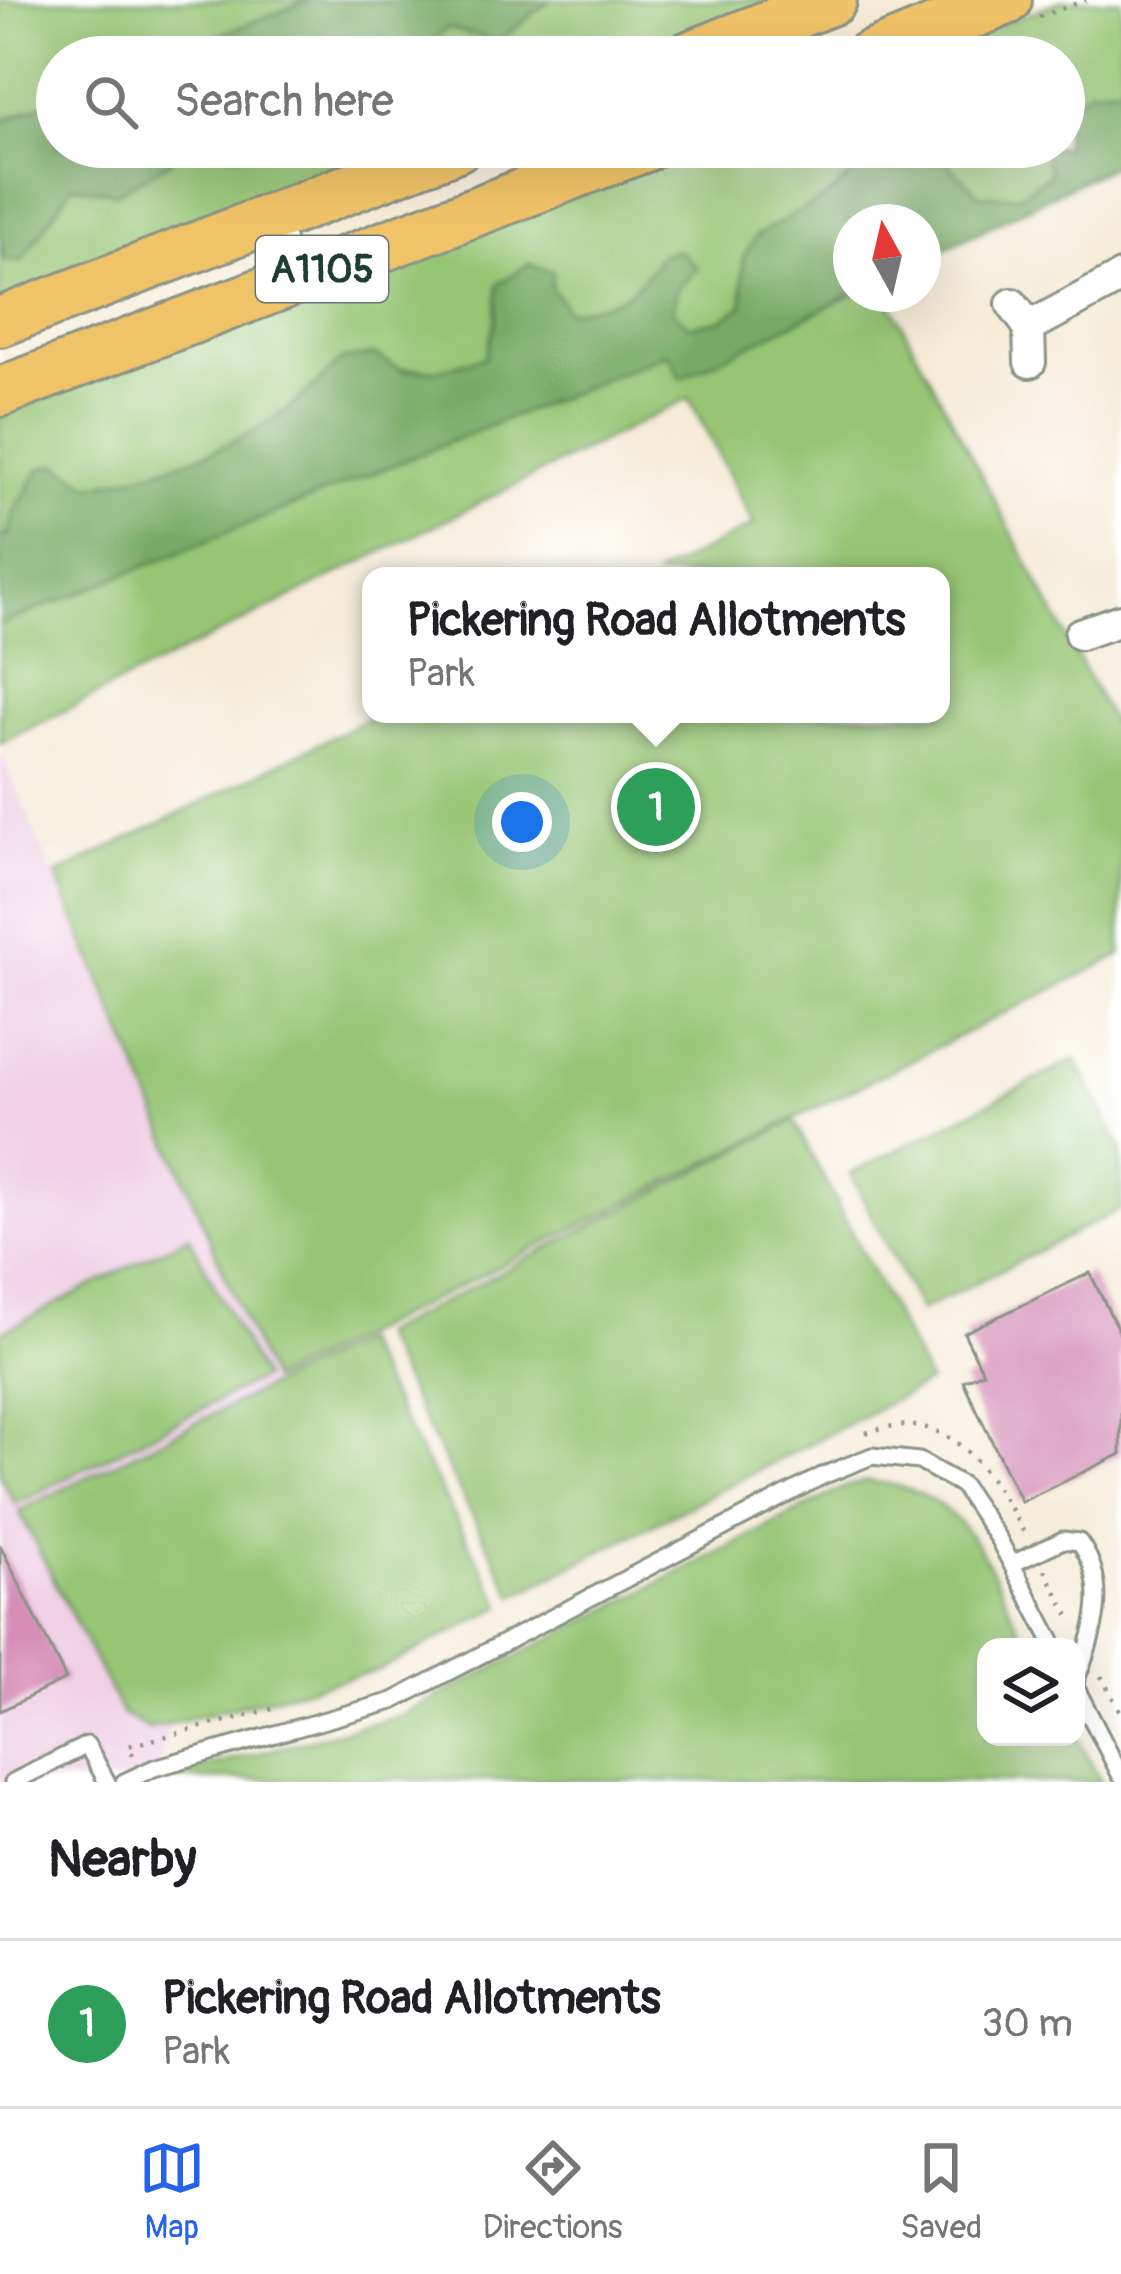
<!DOCTYPE html>
<html lang="en">
<head>
<meta charset="utf-8">
<style>
  :root { --surface:#fff; --page:#f2f2f2; --text:#202124; --muted:#757577; --line:#e0e0e0; --accent:#2563eb }
  body { margin:0; font-family:Pangolin,sans-serif; background:var(--page); color:var(--text) }
  .controls { position:absolute; right:36px; bottom:36px; display:grid; overflow:hidden; border-radius:24px; box-shadow:0 12px 48px #0002 }
  .controls button { width:108px; height:108px; display:grid; place-items:center; padding:0; border:0; border-bottom:3px solid var(--line); background:var(--surface); color:var(--text); font:60px sans-serif }
  .compass { position:absolute; left:833px; top:204px; width:108px; height:108px; border-radius:50%; background:var(--surface); box-shadow:0 12px 48px #0002; rotate:352deg }
  .you { position:absolute; left:522px; top:822px; width:42px; height:42px; margin:-30px; border:9px solid #fff; border-radius:50%; background:#1a73e8; box-shadow:0 0 0 18px #1a73e833 }
  .badge { display:grid; place-items:center; width:78px; height:78px; border-radius:50%; background:var(--accent); color:#fff; font-size:39px; font-weight:700 }
  .pin { position:absolute; translate:-50% -50%; border:6px solid #fff; box-shadow:0 3px 12px #0006 }
  .popup { position:absolute; left:362px; top:567px; width:588px; height:156px; box-sizing:border-box; display:grid; place-content:center; border-radius:24px; background:var(--surface); filter:drop-shadow(0 3px 9px #0005); font-size:39px; white-space:nowrap; color:var(--muted) }
  .popup b { font-size:45px; color:var(--text) }
  .popup::after { content:''; position:absolute; left:50%; top:100%; margin-left:-24px; border:24px solid transparent; border-top-color:var(--surface) }
  .list { margin:0; padding:0; list-style:none }
  h2 { display:flex; justify-content:space-between; align-items:center; height:156px; margin:0; padding:0 48px; font-size:51px }
  h2 small { font-size:39px; font-weight:400; color:var(--muted) }
  .list li { display:grid; grid-template-columns:78px 1fr auto; gap:36px; align-items:center; box-sizing:border-box; height:168px; padding:0 48px; border-top:3px solid var(--line) }
  .list b { display:block; font-size:45px; white-space:nowrap }
  .list p { margin:0; font-size:39px; white-space:nowrap; color:var(--muted) }
  .list em { font-size:39px; font-style:normal; color:var(--muted) }
  .icon { flex:none; width:66px; height:66px; fill:none; stroke:currentColor; stroke-width:2; stroke-linecap:round; stroke-linejoin:round }
  .map { position:relative; flex:none; width:1121px; height:1782px; overflow:hidden }
  .search { position:absolute; background:var(--surface); box-shadow:0 12px 48px #0002; left:36px; right:36px; top:36px; height:132px; display:flex; align-items:center; gap:30px; box-sizing:border-box; padding:0 42px; border-radius:66px; color:var(--muted); font-size:45px }
  .sheet { height:324px; background:var(--surface) }
  nav { display:flex; justify-content:space-around; align-items:center; box-sizing:border-box; height:168px; border-top:3px solid var(--line); background:var(--surface); font-size:33px; color:var(--muted) }
  nav a { display:grid; justify-items:center; gap:6px }
  nav .on { color:var(--accent) }
  .map>svg:first-child { display:block }
  .built { fill:#f0d0e5 }
  .green { fill:#96c573; stroke:#5a8154; stroke-width:3 }
  .forest { fill:#78aa65; stroke:#4c744c; stroke-width:3 }
  .building { fill:#d58fb7 }
  .lines { fill:none; stroke-linecap:round; stroke-linejoin:round }
  .lane-casing { stroke:#8a9486; stroke-width:21 }
  .street-casing { stroke:#8a9486; stroke-width:36 }
  .primary-casing { stroke:#8a9486; stroke-width:54 }
  .path { stroke:#8a9486; stroke-width:4.5; stroke-dasharray:3 9; stroke-linecap:butt }
  .lane { stroke:#fff; stroke-width:15 }
  .street { stroke:#fff; stroke-width:30 }
  .primary { stroke:#f1c369; stroke-width:48 }
  .labels { text-anchor:middle; dominant-baseline:central; stroke-width:9; stroke-linejoin:round; paint-order:stroke }
  .shield { fill:#fff; stroke:#627771; stroke-width:3 }
  .shield-label { font-size:39px; font-weight:bold; fill:#1f3d34 }
</style>
</head>
<body>
<div class="map">
<svg width="1121" height="1782" viewBox="0 0 1121 1782">
  <rect width="100%" height="100%" fill="#fff"/>
  <filter id="ink" filterUnits="userSpaceOnUse"><feTurbulence type="fractalNoise" baseFrequency=".00833" numOctaves="2"/><feDisplacementMap in="SourceGraphic" scale="24" xChannelSelector="R" yChannelSelector="G"/><feConvolveMatrix kernelMatrix="1 2 1 2 8 2 1 2 1" color-interpolation-filters="sRGB"/></filter>
  <filter id="wash" filterUnits="userSpaceOnUse"><feTurbulence type="fractalNoise" baseFrequency=".004" numOctaves="4" result="noise"/><feDisplacementMap in="SourceGraphic" scale="48" xChannelSelector="R" yChannelSelector="G"/><feGaussianBlur stdDeviation="2.7" result="paint"/><feColorMatrix in="noise" values="0 0 0 0 0 0 0 0 0 0 0 0 0 0 0 0 0 1.4 0 .05"/><feComposite in="paint" operator="in"/></filter>
  <g filter="url(#wash)">
    <rect width="100%" height="100%" fill="#f5ebd7"/>
    <path class="built" d="M0,751L270,1381L153,1782H0Z"/>
    <path class="green" d="M0,0H309L164,57H57V99L0,121Z
      M550,0H793L645,57H385H415L447,27L499,41Z
      M1063,0H1121V86L1090,89L1064,109V57H918Z
      M185,147H223L228,153L276,152V147H411L0,305V240L5,260L22,261L73,185L165,165Z
      M687,147H885L824,199L743,258V306L721,320L689,326L672,311L677,289L639,288L616,303L566,311L551,287L498,285L495,322L485,357L438,370L397,368L375,355L341,360C268,440 194,463 91,486L57,464L15,510L7,536L0,537V416Z
      M944,147H1043L1050,174L1018,196L980,195L950,166Z
      M854,294H886L1121,740V955L270,1381L56,875L378,714H941V576H654L754,525L689,398L0,743V625L669,353L681,378Z
      M1076,1059L1121,1148V1209L920,1311L850,1174Z
      M794,1121L929,1382L514,1596L379,1335Z
      M189,1236L262,1378L15,1504L0,1475V1333Z
      M360,1341L503,1606L379,1670L149,1729L122,1714L19,1511Z
      M867,1481C970,1489 987,1566 1029,1647H986V1737L1076,1735L1101,1782L161,1779L402,1715L845,1487Z"/>
    <path class="forest" d="M309,0H550L499,41L447,28L415,57H164Z
      M1121,86V161L923,260V222H851L852,294L681,378L668,353L0,625V537L8,536L15,510L40,469L57,464L91,486C194,463 269,440 341,360L375,355L402,371L438,370L485,357L495,322L498,284L529,264L553,272L551,287L567,311C618,302 631,300 660,255L678,250L698,268L677,289L673,311L689,326L721,320L743,305V258L757,235L828,196L885,147H944L950,166L980,195L1018,196L1050,174L1043,147H1064V109L1090,89Z
      M57,99V147H185L165,165L116,193L73,185L22,261H5L0,240V122Z"/>
    <g id="blocks">
      <path class="building" d="M1090,1273L1121,1336V1454L1021,1502L963,1381L983,1372L964,1333Z
        M0,1545L66,1679L0,1711Z"/>
    </g>
  </g>
  <g filter="url(#ink)">
    <use href="#blocks" fill-opacity="0" stroke="#8a9486" stroke-width="3"/>
    <g class="lines">
      <defs>
        <path id="lane" d="M281,218L295,276
          M1012,1564L1063,1540L1079,1542C1111,1585 1094,1633 1076,1680
          M1076,1688L1121,1776
          M13,1782L87,1745L107,1782
          M124,1782L154,1768L393,1701L822,1476L872,1456L919,1461L962,1485L999,1540L1055,1647"/>
        <path id="street" d="M1012,304L1029,327L1030,362
          M1029,327L1121,277
          M1080,634L1121,620"/>
        <path id="primary" d="M687,57L832,0
          M867,57L1007,0
          M0,322L457,147
          M0,392L645,147"/>
      </defs>
      <use href="#lane" class="lane-casing"/>
      <use href="#street" class="street-casing"/>
      <use href="#primary" class="primary-casing"/>
      <path class="path" d="M1039,17L1086,0
        M681,159L711,147
        M866,1433C952,1402 988,1472 1025,1534
        M1045,1570L1070,1618
        M1101,1676L1121,1713
        M133,1755L128,1746L276,1708"/>
      <use href="#lane" class="lane"/>
      <use href="#street" class="street"/>
      <use href="#primary" class="primary"/>
    </g>
  </g>
  <g class="labels">
    <rect class="shield" x="256" y="236" width="132" height="66" rx="9"/>
    <g class="shield-label">
      <text x="322" y="269">A1105</text>
    </g>
  </g>
</svg>
<div class="controls">
<button><svg class="icon" aria-label="layers" viewBox="0 0 24 24"><path d="M12 4l9 5-9 5-9-5zM3 14l9 5 9-5"/></svg></button>
</div>
<svg class="compass" viewBox="-18 -18 36 36"><path d="M0-13l5 13h-10z" fill="#e53935"/><path d="M0 13l5-13h-10z" fill="#757577"/></svg>
<div class="you"></div>
<div class="pin badge" style="left:656px;top:807px;background:#2e9e5b">1</div>
<div class="popup"><b>Pickering Road Allotments</b>Park</div>
<div class="search"><svg class="icon" aria-label="search" viewBox="0 0 24 24"><circle cx="10" cy="10" r="6"/><path d="M15 15l6 6"/></svg>Search here</div>
</div>
<section class="sheet">
<h2>Nearby<small></small></h2>
<ul class="list">
<li><span class="badge" style="background:#2e9e5b">1</span><div><b>Pickering Road Allotments</b><p>Park</p></div><em>30 m</em></li>
</ul>
</section>
<nav>
<a class="on"><svg class="icon" aria-label="map" viewBox="0 0 24 24"><path d="M3 6l6-2 6 2 6-2v14l-6 2-6-2-6 2zM9 4v14M15 6v14"/></svg>Map</a>
<a><svg class="icon" aria-label="directions" viewBox="0 0 24 24"><path d="M12 3l9 9-9 9-9-9zM9 14v-3h6M13 9l2 2-2 2"/></svg>Directions</a>
<a><svg class="icon" aria-label="saved" viewBox="0 0 24 24"><path d="M7 4h10v16l-5-4-5 4z"/></svg>Saved</a>
</nav>
</body>
</html>
